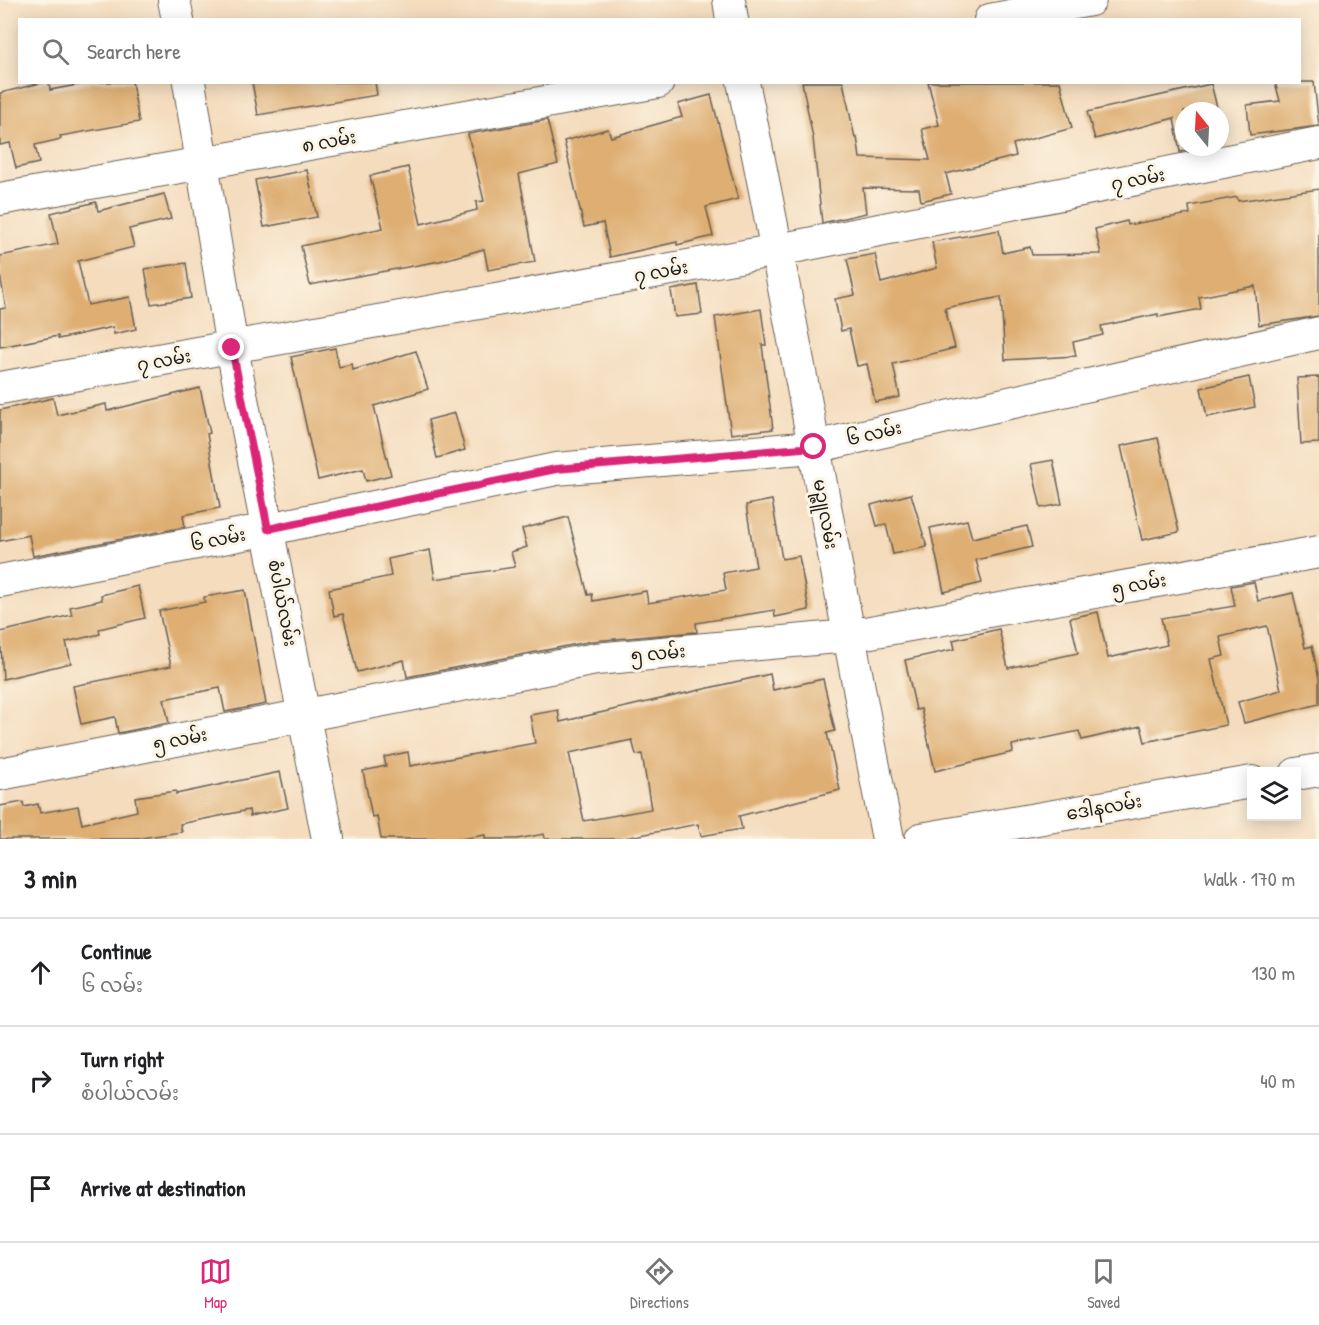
<!DOCTYPE html>
<html lang="en">
<head>
<meta charset="utf-8">
<style>
  :root { --surface:#fff; --page:#f6f6f6; --text:#202124; --muted:#757577; --line:#e0e0e0; --accent:#db2777 }
  body { margin:0; font-family:"Patrick Hand","Noto Sans Myanmar",sans-serif; background:var(--page); color:var(--text) }
  .controls { position:absolute; right:18px; bottom:18px; display:grid; overflow:hidden; border-radius:0px; box-shadow:0 3px 15px #0003 }
  .controls button { width:54px; height:54px; display:grid; place-items:center; padding:0; border:0; border-bottom:2px solid var(--line); background:var(--surface); color:var(--text); font:30px sans-serif }
  .compass { position:absolute; left:1175px; top:102px; width:54px; height:54px; border-radius:50%; background:var(--surface); box-shadow:0 3px 15px #0003; rotate:342deg }
  .stop { position:absolute; width:18px; height:18px; margin:-14px; border:4px solid #db2777; border-radius:50%; background:#fff }
  .stop.end { background:#db2777; border-color:#fff; box-shadow:0 2px 6px #0008 }
  .list { margin:0; padding:0; list-style:none }
  h2 { display:flex; justify-content:space-between; align-items:center; height:78px; margin:0; padding:0 24px; font-size:26px }
  h2 small { font-size:20px; font-weight:400; color:var(--muted) }
  .list li { display:grid; grid-template-columns:39px 1fr auto; gap:18px; align-items:center; box-sizing:border-box; height:108px; padding:0 24px; border-top:2px solid var(--line) }
  .list b { display:block; font-size:22px; white-space:nowrap }
  .list p { margin:0; font-size:20px; white-space:nowrap; color:var(--muted) }
  .list em { font-size:20px; font-style:normal; color:var(--muted) }
  .icon { flex:none; width:33px; height:33px; fill:none; stroke:currentColor; stroke-width:2; stroke-linecap:round; stroke-linejoin:round }
  .map { position:relative; flex:none; width:1319px; height:839px; overflow:hidden }
  .search { position:absolute; background:var(--surface); box-shadow:0 3px 15px #0003; left:18px; right:18px; top:18px; height:66px; display:flex; align-items:center; gap:15px; box-sizing:border-box; padding:0 21px; border-radius:0px; color:var(--muted); font-size:22px }
  .sheet { height:402px; background:var(--surface) }
  nav { display:flex; justify-content:space-around; align-items:center; box-sizing:border-box; height:84px; border-top:2px solid var(--line); background:var(--surface); font-size:16px; color:var(--muted) }
  nav a { display:grid; justify-items:center; gap:3px }
  nav .on { color:var(--accent) }
  .map>svg:first-child { display:block }
  .building { fill:#deae72; fill-rule:evenodd }
  .lines { fill:none; stroke-linecap:round; stroke-linejoin:round }
  .minor-casing { stroke:#685f54; stroke-width:34 }
  .minor { stroke:#fff; stroke-width:32 }
  .route { stroke:#db2777; stroke-width:8 }
  .labels { text-anchor:middle; dominant-baseline:central; stroke-width:6; stroke-linejoin:round; paint-order:stroke }
  .street-label { font-size:18px; fill:#1c1c1c; stroke:#fcf5e5 }
</style>
</head>
<body>
<div class="map">
<svg width="1319" height="839" viewBox="0 0 1319 839">
  <rect width="100%" height="100%" fill="#fcf5e5"/>
  <filter id="ink" filterUnits="userSpaceOnUse"><feTurbulence type="fractalNoise" baseFrequency=".0167" numOctaves="2"/><feDisplacementMap in="SourceGraphic" scale="12" xChannelSelector="R" yChannelSelector="G"/><feConvolveMatrix kernelMatrix="1 2 1 2 8 2 1 2 1" color-interpolation-filters="sRGB"/></filter>
  <filter id="wash" filterUnits="userSpaceOnUse"><feTurbulence type="fractalNoise" baseFrequency=".008" numOctaves="4" result="noise"/><feDisplacementMap in="SourceGraphic" scale="24" xChannelSelector="R" yChannelSelector="G"/><feGaussianBlur stdDeviation="1.35" result="paint"/><feColorMatrix in="noise" values="0 0 0 0 0 0 0 0 0 0 0 0 0 0 0 0 0 1.4 0 .05"/><feComposite in="paint" operator="in"/></filter>
  <g filter="url(#wash)">
    <rect width="100%" height="100%" fill="#f4dcbd"/>
    <g id="blocks">
      <path class="building" d="M45,82H49L50,90L93,82H132L139,122L60,136L61,139L35,145L39,163L16,168L10,143L0,145V93Z
        M252,82H375L377,95L258,115Z
        M802,82H843L855,138L857,137L860,158L930,160L922,129L939,125L928,82H1060L1072,128L1013,144L1016,156L946,174L951,194L921,201L919,189L863,188L866,213L822,223L813,138Z
        M1275,82H1314L1319,126L1250,135L1247,105L1280,101Z
        M1211,84L1218,111H1184V147H1206L1180,152L1174,118L1095,139L1087,112Z
        M711,95L738,199L706,207L713,236L677,245V242L610,257L603,223L584,227L564,141L608,129L611,137L682,117L678,104Z
        M547,120L558,164L519,174L535,262L488,270L484,249L440,261L310,285L301,246L383,228L370,176L408,167L421,224L477,210L476,202L484,201L468,134Z
        M307,170L317,217L264,227L255,180Z
        M1319,189V316L1259,325L1255,286L1199,297L1201,309L1158,317V314L1101,326L1103,335L1073,342L1076,356L1005,360L1001,297L945,308L955,348L893,364L900,397L875,402L867,364L857,366L849,329L841,331L835,299L855,295L847,259L875,254L881,283L937,268L932,242L999,230L1003,253L1030,247L1032,255L1101,254L1095,229L1127,221L1128,225L1190,214L1189,206L1237,197L1238,201Z
        M164,194L171,219L129,229L134,247L78,261L88,305L130,297L136,329L114,334L113,327L58,339V336L0,347V309L6,308L0,275V256L58,244L51,213L96,202L98,211Z
        M186,263L191,298L151,304L145,269Z
        M698,285L702,314L675,317L671,290Z
        M761,309L766,345H762L773,429L731,434L715,317Z
        M335,348L339,367L352,364L353,370L416,351L428,389L374,406L391,475L366,481L363,469L318,480L291,357Z
        M1249,377L1255,407L1207,417L1201,388Z
        M1319,377V443L1301,444L1297,378Z
        M200,388L210,433L207,434L220,508L183,515L185,527L33,556L29,535L0,541V410L53,398L57,415L106,404L107,411Z
        M455,413L465,450L437,458L428,420Z
        M1158,438L1179,532L1142,540L1121,446Z
        M1053,460L1062,504L1041,508L1031,464Z
        M911,494L927,547L893,554L886,524L877,526L871,505Z
        M772,500L782,559L799,556L809,610L775,617L774,610L696,623L697,632L593,641L407,677L404,660L357,672L343,614L334,616L329,589L391,576L388,559L430,550L435,579L515,567L511,552L527,547L522,529L568,517L588,595L592,594L593,601L646,591L648,603L726,590L723,573L756,567L746,505Z
        M967,520L972,538L1027,526L1032,547L976,560L982,583L944,592L930,528Z
        M1254,582L1258,601L1293,593L1305,648L1312,646L1319,679V704L1244,723L1238,702L1281,690L1267,626L1220,637L1224,656L1211,659L1226,725L1145,742L1141,726L1082,740L1079,731L1012,745L1013,752L935,771L921,709L916,710L905,660L955,649L953,640L999,629L1008,668L1078,653L1070,618L1098,612L1108,658L1167,645L1161,618L1235,606L1231,586Z
        M138,586L145,618L99,629L100,634L66,642L71,663L3,679L0,632L72,615L70,607L102,600L101,595Z
        M245,590L266,704L225,712L220,688L164,699L169,723L118,733L115,717L81,724L73,686L171,666L159,611L205,602L204,597Z
        M770,674L773,690L823,679L835,731L827,733L840,790L739,816L742,829L701,836L698,824L619,839H545L544,834L517,839H485V835L461,839H381L377,816L372,817L363,771L386,766L384,757L408,752L410,766L535,743L530,715L558,710L560,722ZM632,740L636,755L642,754L651,809L584,821L569,753Z
        M280,772L288,808L250,816L249,810L180,824L182,832L134,839H0V806L23,802L24,807L38,804L40,813L78,806L82,824L137,811L135,797L176,791V794Z"/>
    </g>
  </g>
  <g filter="url(#ink)">
    <use href="#blocks" fill-opacity="0" stroke="#685f54" stroke-width="1.5"/>
    <g class="lines">
      <defs>
        <path id="minor" d="M174,0L178,20
          M729,0L732,20
          M990,20L1090,0
          M189,82L232,348L328,839
          M743,82C796,334 838,587 888,839
          M0,199L658,82
          M0,388L778,250L1319,143
          M0,581L269,529L556,469L814,447L1319,333
          M0,774L596,659L848,636L1319,552
          M1296,774L1319,770
          M921,839L1252,782"/>
      </defs>
      <use href="#minor" class="minor-casing"/>
      <use href="#minor" class="minor"/>
    </g>
  </g>
  <g class="lines" filter="url(#ink)">
    <path class="route" d="M232,348L268,529L556,469L814,447"/>
  </g>
  <g class="labels">
    <g class="street-label">
      <text transform="translate(329 141) rotate(-10)">၈ လမ်း</text>
      <text transform="translate(1138 179) rotate(-11)">၇ လမ်း</text>
      <text transform="translate(661 271) rotate(-10)">၇ လမ်း</text>
      <text transform="translate(164 360) rotate(-10)">၇ လမ်း</text>
      <text transform="translate(874 433) rotate(-13)">၆ လမ်း</text>
      <text transform="translate(826 514) rotate(80)">မဉ္ဇူလမ်း</text>
      <text transform="translate(218 539) rotate(-11)">၆ လမ်း</text>
      <text transform="translate(1139 584) rotate(-10)">၅ လမ်း</text>
      <text transform="translate(283 603) rotate(79)">စံပါယ်လမ်း</text>
      <text transform="translate(658 653) rotate(-5)">၅ လမ်း</text>
      <text transform="translate(180 739) rotate(-11)">၅ လမ်း</text>
      <text transform="translate(1104 807) rotate(-10)">ဒေါနလမ်း</text>
    </g>
  </g>
</svg>
<div class="controls">
<button><svg class="icon" aria-label="layers" viewBox="0 0 24 24"><path d="M12 4l9 5-9 5-9-5zM3 14l9 5 9-5"/></svg></button>
</div>
<svg class="compass" viewBox="-18 -18 36 36"><path d="M0-13l5 13h-10z" fill="#e53935"/><path d="M0 13l5-13h-10z" fill="#757577"/></svg>
<div class="stop" style="left:814px;top:447px"></div>
<div class="stop end" style="left:232px;top:348px"></div>
<div class="search"><svg class="icon" aria-label="search" viewBox="0 0 24 24"><circle cx="10" cy="10" r="6"/><path d="M15 15l6 6"/></svg>Search here</div>
</div>
<section class="sheet">
<h2>3 min<small>Walk · 170 m</small></h2>
<ul class="list">
<li><svg class="icon" aria-label="ahead" viewBox="0 0 24 24"><path d="M12 20V5M6 11l6-6 6 6"/></svg><div><b>Continue</b><p>၆ လမ်း</p></div><em>130 m</em></li>
<li><svg class="icon" aria-label="right" viewBox="0 0 24 24"><path d="M7 20v-9h11M14 6l5 5-5 5"/></svg><div><b>Turn right</b><p>စံပါယ်လမ်း</p></div><em>40 m</em></li>
<li><svg class="icon" aria-label="arrive" viewBox="0 0 24 24"><path d="M6 21V4h12l-3 4 3 4H6"/></svg><div><b>Arrive at destination</b></div></li>
</ul>
</section>
<nav>
<a class="on"><svg class="icon" aria-label="map" viewBox="0 0 24 24"><path d="M3 6l6-2 6 2 6-2v14l-6 2-6-2-6 2zM9 4v14M15 6v14"/></svg>Map</a>
<a><svg class="icon" aria-label="directions" viewBox="0 0 24 24"><path d="M12 3l9 9-9 9-9-9zM9 14v-3h6M13 9l2 2-2 2"/></svg>Directions</a>
<a><svg class="icon" aria-label="saved" viewBox="0 0 24 24"><path d="M7 4h10v16l-5-4-5 4z"/></svg>Saved</a>
</nav>
</body>
</html>
